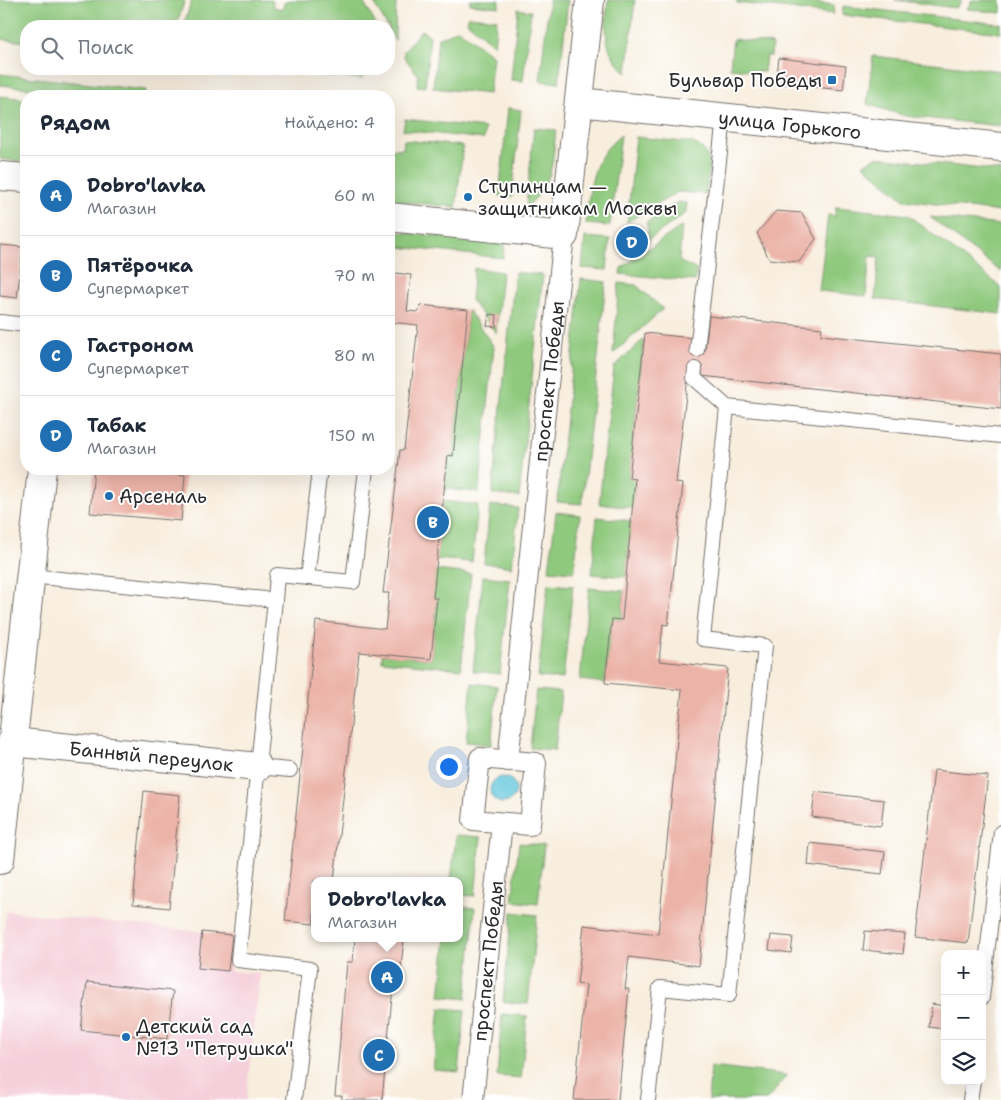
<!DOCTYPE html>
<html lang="ru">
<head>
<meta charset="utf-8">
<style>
  :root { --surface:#fff; --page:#f2f2f3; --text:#1f2937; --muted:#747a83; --line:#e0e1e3; --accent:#1f6fb2 }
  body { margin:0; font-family:"Shantell Sans",sans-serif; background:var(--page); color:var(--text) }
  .controls { position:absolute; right:15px; bottom:15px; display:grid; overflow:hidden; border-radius:10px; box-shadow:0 5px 20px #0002 }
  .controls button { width:45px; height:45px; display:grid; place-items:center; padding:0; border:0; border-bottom:1px solid var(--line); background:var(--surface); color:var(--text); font:25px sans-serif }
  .you { position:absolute; left:448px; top:766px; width:18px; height:18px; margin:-12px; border:4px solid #fff; border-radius:50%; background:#1a73e8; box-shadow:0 0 0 8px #1a73e833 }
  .badge { display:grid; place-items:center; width:32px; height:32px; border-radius:50%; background:var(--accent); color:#fff; font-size:16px; font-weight:700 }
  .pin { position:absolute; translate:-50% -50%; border:2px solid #fff; box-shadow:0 1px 5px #0006 }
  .popup { position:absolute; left:311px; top:877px; width:152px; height:65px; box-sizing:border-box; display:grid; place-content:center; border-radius:10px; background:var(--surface); filter:drop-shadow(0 1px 4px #0005); font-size:16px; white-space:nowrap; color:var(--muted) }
  .popup b { font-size:19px; color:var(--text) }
  .popup::after { content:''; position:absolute; left:50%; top:100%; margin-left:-10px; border:10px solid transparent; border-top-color:var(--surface) }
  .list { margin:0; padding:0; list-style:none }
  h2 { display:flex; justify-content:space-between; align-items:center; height:65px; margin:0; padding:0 20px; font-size:21px }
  h2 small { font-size:16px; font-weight:400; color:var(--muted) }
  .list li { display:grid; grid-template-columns:32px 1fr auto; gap:15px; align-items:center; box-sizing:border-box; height:80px; padding:0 20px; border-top:1px solid var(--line) }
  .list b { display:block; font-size:19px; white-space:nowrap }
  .list p { margin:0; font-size:16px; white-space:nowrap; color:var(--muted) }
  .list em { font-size:16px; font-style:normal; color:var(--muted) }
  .icon { flex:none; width:28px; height:28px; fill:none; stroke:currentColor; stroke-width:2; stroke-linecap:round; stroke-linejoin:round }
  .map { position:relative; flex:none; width:1001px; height:1100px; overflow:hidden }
  .search { position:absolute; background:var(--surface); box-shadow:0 5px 20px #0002; left:20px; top:20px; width:375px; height:55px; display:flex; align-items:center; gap:12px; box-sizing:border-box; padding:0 18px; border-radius:20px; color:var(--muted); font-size:19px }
  .panel { position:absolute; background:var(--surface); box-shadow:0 5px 20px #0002; left:20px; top:90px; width:375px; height:385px; border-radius:20px }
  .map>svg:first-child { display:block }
  .built { fill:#f5cfda }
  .green { fill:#8fc97e; stroke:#5d7a54 }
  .water { fill:#5ec6db; stroke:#447883 }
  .building { fill:#ecb4a9 }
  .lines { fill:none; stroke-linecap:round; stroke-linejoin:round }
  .service-casing { stroke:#736f6a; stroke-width:16 }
  .pedestrian-casing { stroke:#736f6a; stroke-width:22 }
  .minor-casing { stroke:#736f6a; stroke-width:30 }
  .secondary-casing { stroke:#736f6a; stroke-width:30 }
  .service { stroke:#fff; stroke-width:14 }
  .pedestrian { stroke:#fff; stroke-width:20 }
  .minor { stroke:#fff; stroke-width:28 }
  .secondary { stroke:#fff; stroke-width:28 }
  .poi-dot { fill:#1f6fb2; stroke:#fff; stroke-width:2 }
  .labels { text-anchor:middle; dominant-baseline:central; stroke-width:4; stroke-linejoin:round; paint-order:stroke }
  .poi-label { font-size:19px; fill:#2b2b2b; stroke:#fff; text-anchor:start }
  .street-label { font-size:19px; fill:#2b2b2b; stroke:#fff }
</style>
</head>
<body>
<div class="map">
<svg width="1001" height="1100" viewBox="0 0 1001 1100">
  <rect width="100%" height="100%" fill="#fff"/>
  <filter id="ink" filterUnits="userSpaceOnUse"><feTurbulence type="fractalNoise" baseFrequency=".02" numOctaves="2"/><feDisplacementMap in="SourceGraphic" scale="10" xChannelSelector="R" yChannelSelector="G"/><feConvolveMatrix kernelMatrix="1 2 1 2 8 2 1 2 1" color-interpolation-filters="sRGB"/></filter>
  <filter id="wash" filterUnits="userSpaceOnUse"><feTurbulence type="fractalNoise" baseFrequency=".0096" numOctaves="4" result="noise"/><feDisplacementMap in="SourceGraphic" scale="20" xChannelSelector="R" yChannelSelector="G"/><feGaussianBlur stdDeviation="1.12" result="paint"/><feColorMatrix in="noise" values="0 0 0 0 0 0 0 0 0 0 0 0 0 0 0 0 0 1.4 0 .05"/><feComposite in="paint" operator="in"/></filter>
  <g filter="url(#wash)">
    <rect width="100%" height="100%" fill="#f8eede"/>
    <path class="built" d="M6,911L233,935L230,971L260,974L246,1100H0V967Z"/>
    <path class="green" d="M0,0H185L176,26H26V42L0,39Z
      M192,0H272L273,2V7L283,9L284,3L289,0H362L377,26H183Z
      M372,0H396L395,41L389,30V26H387Z
      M470,0H499V7L470,4Z
      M549,0H568L559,83L540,81Z
      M608,0H635L627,73C602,51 605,30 608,0Z
      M737,0H793L834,5L833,14L737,3Z
      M895,0H962L956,8Z
      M972,0H1001V13L967,9Z
      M843,6L1001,24V33L842,15Z
      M518,9L531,11L523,81L511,80Z
      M469,16L497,19L494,45L467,22Z
      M458,29L493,56L489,94L433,88L438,37L447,35Z
      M421,30L430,36L425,87L417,86L418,75L404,57V51Z
      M733,39L772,44L771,56H766L764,72L730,68Z
      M873,56L1001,71V126L905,116L867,104Z
      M267,69H364L362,79Z
      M0,74L146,90L145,96H99L0,85Z
      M0,96L26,99V162L0,159Z
      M508,108L521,110L512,197L499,196Z
      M405,119L485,128L484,139L403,130Z
      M534,128L556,130C552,164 554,184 526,207Z
      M621,135L610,226L586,224C590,188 590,159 621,135Z
      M636,137L693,143C717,153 708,173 706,194L678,192L627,222Z
      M404,140L463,146L456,207L389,200V148L403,149Z
      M877,157L1001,171V212L904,200L863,164Z
      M678,202L687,203L686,213L648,240V228L646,223Z
      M836,207L908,215L1001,287V314L875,299L879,257L870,256L866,296L819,291L828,215L835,216Z
      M930,217L1001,225V272Z
      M682,226L679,261L697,270L695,281L620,274L621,268Z
      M389,231L505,243L503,258L389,246Z
      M585,237L610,239L607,270L582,268Z
      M474,268L502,272L496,333L471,300Z
      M515,272L543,275L519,497L492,494Z
      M581,279L606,282L582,504L557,502Z
      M619,283L636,285L663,309L613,354Z
      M468,310L494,347L479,492L444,489L448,455H453Z
      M644,339L629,478L635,479L633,508L599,504L614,367Z
      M443,501L478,505L472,562L437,559Z
      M490,505L518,508L512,567L484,563Z
      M556,512L580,515L574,572L549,570Z
      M597,517L631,521L626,577L592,574Z
      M435,570L471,574L461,669L382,661V654L431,659L437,599L433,598Z
      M483,576L510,579L500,674L473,671Z
      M548,584L573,586L563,679L538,677Z
      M589,588L624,591L622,620H612L605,683L580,680Z
      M472,683L497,686L491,745L466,742Z
      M536,690L561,692L555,750L530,748Z
      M456,835L481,837L475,896L460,895V881H451Z
      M519,843L544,845L538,904L512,901Z
      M460,906L475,908L466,999L440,996L446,938H460Z
      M512,912L537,915L528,1004L503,1002Z
      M440,1008L465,1010L459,1072L433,1070Z
      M502,1014L527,1016L521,1078L497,1076Z
      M711,1066L787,1075L767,1100H708Z"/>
    <path class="water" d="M490 790a13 13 0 1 1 26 0a13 13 0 1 1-26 0Z"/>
    <g id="blocks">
      <path class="building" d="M779,58L846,66L843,90L776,83Z
        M776,211L802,213L816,239L799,262L769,259L757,233Z
        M627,235L638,236L637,248L626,247Z
        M0,245L23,247L17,298L0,296Z
        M389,272L411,275L407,311L419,312L420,305L468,310L453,456L448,455L443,501L433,598H437L431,659L359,652L334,881H314V924L285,921L316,621L385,629L389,593H383L400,450H404L418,325L389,322Z
        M489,314L497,315L496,327L487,326Z
        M709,316L822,328L821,335L1001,354V409L702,376V370L689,368L676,483L683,484L668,625L663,624L659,661L728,668L699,966L629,957L625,989H629L618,1100H574L586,985L577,984L584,925L658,934L682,690L605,683L612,619L622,620L635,479L629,478L645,333L692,338L691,350L705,351Z
        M94,469H118L185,475L181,521L90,513Z
        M934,770L988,776L968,943L915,937Z
        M144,791L180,795L169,908L133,904Z
        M815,792L884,800L881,826L812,817Z
        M810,843L885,852L882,874L808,865Z
        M865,931L905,934L903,954L863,950Z
        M202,932L232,935L228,971L198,968Z
        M771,935L793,937L791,953L769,950Z
        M355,938H404L401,967L395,966L382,1100H342V1096H335L347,962H353Z
        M87,982L173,991L167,1039L81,1030Z
        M932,1004L945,1006V1029L929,1027Z"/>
    </g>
  </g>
  <g filter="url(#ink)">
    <use href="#blocks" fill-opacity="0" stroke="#736f6a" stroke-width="1"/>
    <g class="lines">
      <defs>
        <path id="service" d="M0,322L26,325
          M697,350L724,118
          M695,369L694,378L727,407
          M30,576L275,600L238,960L310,969L294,1100
          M307,578L320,469
          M275,600L277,575L353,582L366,469
          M258,767L290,770
          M982,998L1001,832
          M648,1100L660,988L729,995L765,646L703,639L727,407L1001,436
          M970,1100L973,1081"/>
        <g id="pedestrian">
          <path d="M480,758L536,763L530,825L473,820Z"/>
          <path id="s1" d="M508,761L564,235"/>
          <path id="s2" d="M473,1100L502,823"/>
        </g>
        <g id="minor">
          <path id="s3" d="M12,742L258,767"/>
          <path d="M0,860L42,469"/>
        </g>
        <g id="secondary">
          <path id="s4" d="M579,102L1001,147"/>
          <path d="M0,176L26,178"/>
          <path d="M389,217L564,235L590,0"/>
        </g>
      </defs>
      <use href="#service" class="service-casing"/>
      <use href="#pedestrian" class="pedestrian-casing"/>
      <use href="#minor" class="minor-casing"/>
      <use href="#secondary" class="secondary-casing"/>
      <use href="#service" class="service"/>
      <use href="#pedestrian" class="pedestrian"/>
      <use href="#minor" class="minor"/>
      <use href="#secondary" class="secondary"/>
    </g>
  </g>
  <g class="poi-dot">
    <rect x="827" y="75" width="10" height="10" rx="2.5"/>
    <circle cx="468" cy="197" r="5"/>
    <circle cx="109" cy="496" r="5"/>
    <circle cx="126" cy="1037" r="5"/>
  </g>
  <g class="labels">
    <g class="poi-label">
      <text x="822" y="80" text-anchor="end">Бульвар Победы</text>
      <text x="478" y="186">Ступинцам —<tspan x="478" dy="22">защитникам Москвы</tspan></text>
      <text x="119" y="496">Арсеналь</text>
      <text x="136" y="1026">Детский сад<tspan x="136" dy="22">№13 "Петрушка"</tspan></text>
    </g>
    <g class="street-label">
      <text stroke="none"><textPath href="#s4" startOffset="212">улица Горького</textPath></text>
      <text stroke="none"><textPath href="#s1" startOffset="382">проспект Победы</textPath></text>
      <text stroke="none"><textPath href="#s3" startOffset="140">Банный переулок</textPath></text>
      <text stroke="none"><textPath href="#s2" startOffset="140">проспект Победы</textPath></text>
    </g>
  </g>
</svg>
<div class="controls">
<button>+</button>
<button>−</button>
<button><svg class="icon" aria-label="layers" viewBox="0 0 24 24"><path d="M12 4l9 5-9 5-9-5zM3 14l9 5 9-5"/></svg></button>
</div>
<div class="you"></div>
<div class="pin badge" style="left:387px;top:977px">A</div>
<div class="popup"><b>Dobro'lavka</b>Магазин</div>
<div class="pin badge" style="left:433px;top:522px">B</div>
<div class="pin badge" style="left:379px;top:1055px">C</div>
<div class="pin badge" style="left:632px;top:242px">D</div>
<div class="search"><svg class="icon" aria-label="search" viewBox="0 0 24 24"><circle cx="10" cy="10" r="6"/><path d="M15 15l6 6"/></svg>Поиск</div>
<section class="panel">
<h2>Рядом<small>Найдено: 4</small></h2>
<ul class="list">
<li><span class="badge">A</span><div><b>Dobro'lavka</b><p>Магазин</p></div><em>60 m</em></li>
<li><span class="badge">B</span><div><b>Пятёрочка</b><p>Супермаркет</p></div><em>70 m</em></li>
<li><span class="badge">C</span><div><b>Гастроном</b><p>Супермаркет</p></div><em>80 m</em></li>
<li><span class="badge">D</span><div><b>Табак</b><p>Магазин</p></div><em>150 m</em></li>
</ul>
</section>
</div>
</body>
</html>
